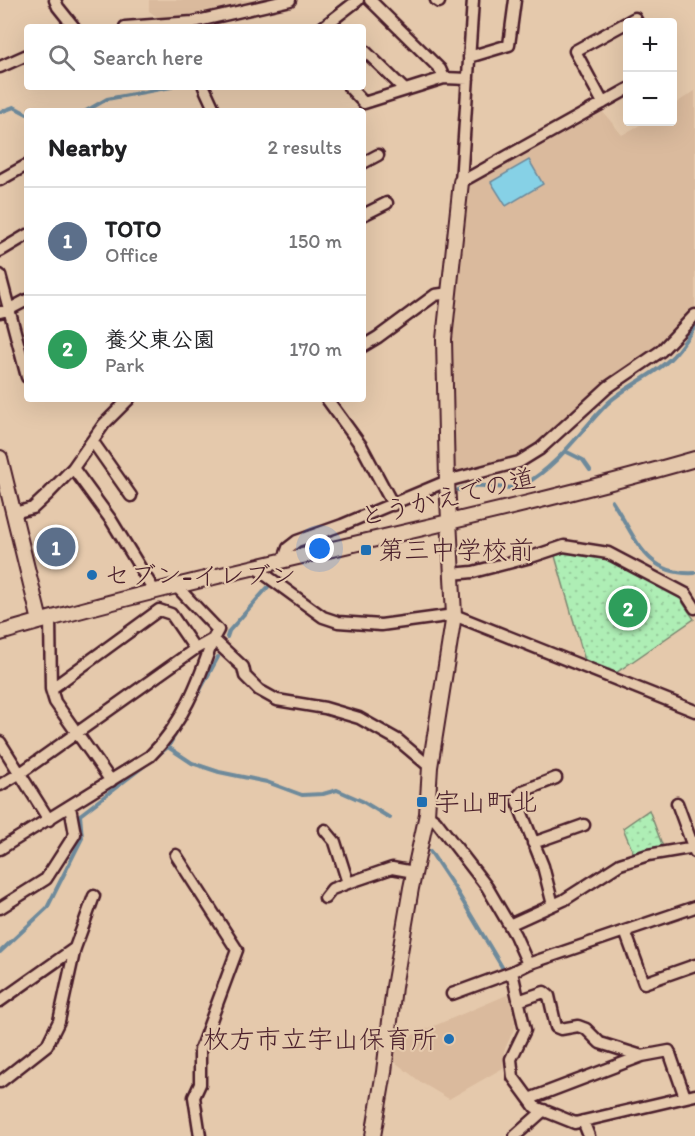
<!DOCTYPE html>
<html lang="en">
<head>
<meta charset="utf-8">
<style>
  :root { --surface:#fff; --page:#f6f6f6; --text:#202124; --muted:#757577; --line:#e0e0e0; --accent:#1f6fb2 }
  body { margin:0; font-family:Itim,"Klee One",sans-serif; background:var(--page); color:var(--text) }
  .controls { position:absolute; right:18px; top:18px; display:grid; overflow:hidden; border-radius:6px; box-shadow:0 6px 24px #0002 }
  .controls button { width:54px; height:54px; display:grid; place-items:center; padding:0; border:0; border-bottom:2px solid var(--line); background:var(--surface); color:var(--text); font:30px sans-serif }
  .you { position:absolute; left:320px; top:549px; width:21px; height:21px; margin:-15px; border:4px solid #fff; border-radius:50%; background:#1a73e8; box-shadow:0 0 0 9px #1a73e833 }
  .badge { display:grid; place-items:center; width:39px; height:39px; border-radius:50%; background:var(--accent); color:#fff; font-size:20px; font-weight:700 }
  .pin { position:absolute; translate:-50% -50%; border:3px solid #fff; box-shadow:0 2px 6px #0006 }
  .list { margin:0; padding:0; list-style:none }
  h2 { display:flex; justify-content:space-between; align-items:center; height:78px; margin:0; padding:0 24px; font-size:26px }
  h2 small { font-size:20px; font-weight:400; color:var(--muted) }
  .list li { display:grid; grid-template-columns:39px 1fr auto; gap:18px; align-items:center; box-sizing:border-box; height:108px; padding:0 24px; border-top:2px solid var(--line) }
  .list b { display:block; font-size:22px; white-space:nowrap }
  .list p { margin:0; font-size:20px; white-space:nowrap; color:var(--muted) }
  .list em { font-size:20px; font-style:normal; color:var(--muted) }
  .icon { flex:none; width:33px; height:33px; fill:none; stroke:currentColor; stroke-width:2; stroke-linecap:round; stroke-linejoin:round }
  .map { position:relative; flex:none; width:695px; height:1136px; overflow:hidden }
  .search { position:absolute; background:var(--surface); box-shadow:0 6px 24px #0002; left:24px; top:24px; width:342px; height:66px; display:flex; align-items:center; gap:15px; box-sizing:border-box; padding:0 21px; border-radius:6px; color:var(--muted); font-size:22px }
  .panel { position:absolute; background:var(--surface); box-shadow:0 6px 24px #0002; left:24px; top:108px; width:342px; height:294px; border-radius:6px }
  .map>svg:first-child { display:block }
  .built { fill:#daba9d }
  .park { fill:url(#park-dots); stroke:#7c8670; stroke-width:1.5 }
  .water { fill:#86d1e6; stroke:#6e8a9b; stroke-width:1.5 }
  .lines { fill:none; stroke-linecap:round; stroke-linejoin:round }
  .stream { stroke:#6e8a9b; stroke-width:4 }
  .minor-casing { stroke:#4a1f2b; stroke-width:15 }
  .tertiary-casing { stroke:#4a1f2b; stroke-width:18 }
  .minor { stroke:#e5c9ac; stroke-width:10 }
  .tertiary { stroke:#e5c9ac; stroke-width:14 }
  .poi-dot { fill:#1f6fb2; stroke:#e5c9ac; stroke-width:2 }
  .labels { text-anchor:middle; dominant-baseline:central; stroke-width:4.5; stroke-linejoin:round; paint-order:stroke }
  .street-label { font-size:26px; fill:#4a1f2b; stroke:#e5c9ac }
  .poi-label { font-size:26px; fill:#4a1f2b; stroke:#e5c9ac; text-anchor:start }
</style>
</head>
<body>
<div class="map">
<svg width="695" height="1136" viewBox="0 0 695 1136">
  <defs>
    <pattern id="park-dots" width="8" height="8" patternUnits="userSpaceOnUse" patternTransform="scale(1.5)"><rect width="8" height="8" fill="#aeeeb5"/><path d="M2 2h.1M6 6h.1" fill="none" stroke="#97cc9c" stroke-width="1.8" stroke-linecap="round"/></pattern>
  </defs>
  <rect width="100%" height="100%" fill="#e5c9ac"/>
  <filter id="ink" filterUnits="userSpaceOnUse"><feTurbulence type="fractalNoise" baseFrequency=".0167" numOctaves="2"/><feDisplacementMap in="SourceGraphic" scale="12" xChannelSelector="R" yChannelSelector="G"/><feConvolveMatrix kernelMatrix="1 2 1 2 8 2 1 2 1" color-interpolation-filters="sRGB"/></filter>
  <g filter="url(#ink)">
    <path class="built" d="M149,0H257L187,15L160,19L149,11Z
      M695,91V307L661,343L602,385L538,444L515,456L454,472L450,334L467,187L603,112L622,135L645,122H672L673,105Z
      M507,995L514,1012L515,1027L504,1051L503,1068L449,1099L422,1083L391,1059L394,1043Z"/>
    <path class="park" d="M564,553L606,559L679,597L694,619L610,677L587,668L555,556Z
      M649,810L663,847L633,852L623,828Z"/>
    <path class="water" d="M529,160L543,184L506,206L491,182Z"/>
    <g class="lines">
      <path class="stream" d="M314,27L349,0
        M86,111L107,99L171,87
        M0,112L14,107L27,114
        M565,451L583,460L590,470
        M458,490C481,479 506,494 525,484C559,465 581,430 607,404C625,386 652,377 670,359C680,350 687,337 695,326
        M612,501C636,537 645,576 695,573
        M227,637L229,631L268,587
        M188,712L218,657
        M168,747L183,721
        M154,758L168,747L192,763L219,772L267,782L302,795L323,794L337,790L362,801L390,818
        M430,851L456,890L502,967
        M0,952L47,908L82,838L80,815L148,763"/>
      <defs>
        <path id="minor" d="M55,0L58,7L74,27
          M370,0L440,69L444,78
          M436,0L439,2
          M125,27L193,22L290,0
          M323,27L358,0
          M363,49L405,90
          M469,57L509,45L515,0
          M0,67L27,55
          M204,87L215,111
          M349,87L364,103L444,78L468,79
          M603,103L575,51L635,18L637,22
          M363,163L378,155
          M0,180L27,165
          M461,182L628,89
          M461,182L473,0
          M363,215L387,203
          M0,251L27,235
          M0,275L27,377
          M0,312L8,310L27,300
          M363,346L378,337L435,295L449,293
          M327,399L362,447L393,505
          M93,442L131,496
          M73,468L111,520L155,592
          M14,513L33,508L48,494L73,468L104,424L129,399
          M283,562L288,548L297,541L342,525L447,481L519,462L540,449L608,387L661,351L695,315
          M256,568L323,617L338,622L381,625L454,615L695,711
          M451,574L473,572L531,557L564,546L608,553L686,594L695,608
          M177,587L218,630L213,639L243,667L245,676L259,690L277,700L325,708L359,718L398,740L430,767
          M50,619L51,689L55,702L111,781
          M51,689L159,610L171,614L195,649
          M0,742L49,820
          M0,785L19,774L195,649L213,639
          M677,803L695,852
          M427,814L436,821L487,887L515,935L528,964
          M325,830L335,842L348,883L392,868L414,872
          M533,843L584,825
          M0,849L150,756C182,725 199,681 213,639
          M176,855L237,950L200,1050V1084L194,1097L200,1136
          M325,898L332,889L348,883
          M553,905L543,866L517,801L519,795L523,791L556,778
          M695,907L528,964L512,972L525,1030L511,1059L513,1077L535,1107L575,1123L695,1095
          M0,908L46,879L75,834L70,807
          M509,925L564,900L620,864L648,855L695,847
          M625,931L644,983L695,965
          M452,994L512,972
          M0,1001L75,948
          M518,1001L544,992L549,996L556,1027L561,1029L578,1026L586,1029L600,1043L642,1056
          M0,1082L47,1045L59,1021L75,948L94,896
          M529,1099L642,1056L669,1051L685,1097
          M583,1121L589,1136
          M515,1136L544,1110"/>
        <path id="tertiary" d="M0,458L40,621
          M0,633C229,566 465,525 695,459
          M373,1136L384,1072L394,987L411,888L427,814L430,767L454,615L447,481L444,339L461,182"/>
      </defs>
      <use href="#minor" class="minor-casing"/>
      <use href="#tertiary" class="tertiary-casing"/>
      <use href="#minor" class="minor"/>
      <use href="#tertiary" class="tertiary"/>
    </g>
  </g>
  <g class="poi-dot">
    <rect x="360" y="544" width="12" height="12" rx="3"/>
    <circle cx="92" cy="575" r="6"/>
    <rect x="416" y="796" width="12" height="12" rx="3"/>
    <circle cx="449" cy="1039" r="6"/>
  </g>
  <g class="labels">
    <g class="street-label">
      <text transform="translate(447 497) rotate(-13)">とうかえでの道</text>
    </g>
    <g class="poi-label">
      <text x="378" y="550">第三中学校前</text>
      <text x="104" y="575">セブン-イレブン</text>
      <text x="434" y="802">宇山町北</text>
      <text x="437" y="1039" text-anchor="end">枚方市立宇山保育所</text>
    </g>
  </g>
</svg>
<div class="controls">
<button>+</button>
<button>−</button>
</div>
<div class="you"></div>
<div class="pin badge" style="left:56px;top:547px;background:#5c6f8a">1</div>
<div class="pin badge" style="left:628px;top:608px;background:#2e9e5b">2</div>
<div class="search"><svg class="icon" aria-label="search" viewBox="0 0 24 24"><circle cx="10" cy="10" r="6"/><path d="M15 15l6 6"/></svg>Search here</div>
<section class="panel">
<h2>Nearby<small>2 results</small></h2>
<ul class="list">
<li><span class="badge" style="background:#5c6f8a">1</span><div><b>TOTO</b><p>Office</p></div><em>150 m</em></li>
<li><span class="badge" style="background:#2e9e5b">2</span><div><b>養父東公園</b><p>Park</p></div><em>170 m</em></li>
</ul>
</section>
</div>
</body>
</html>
